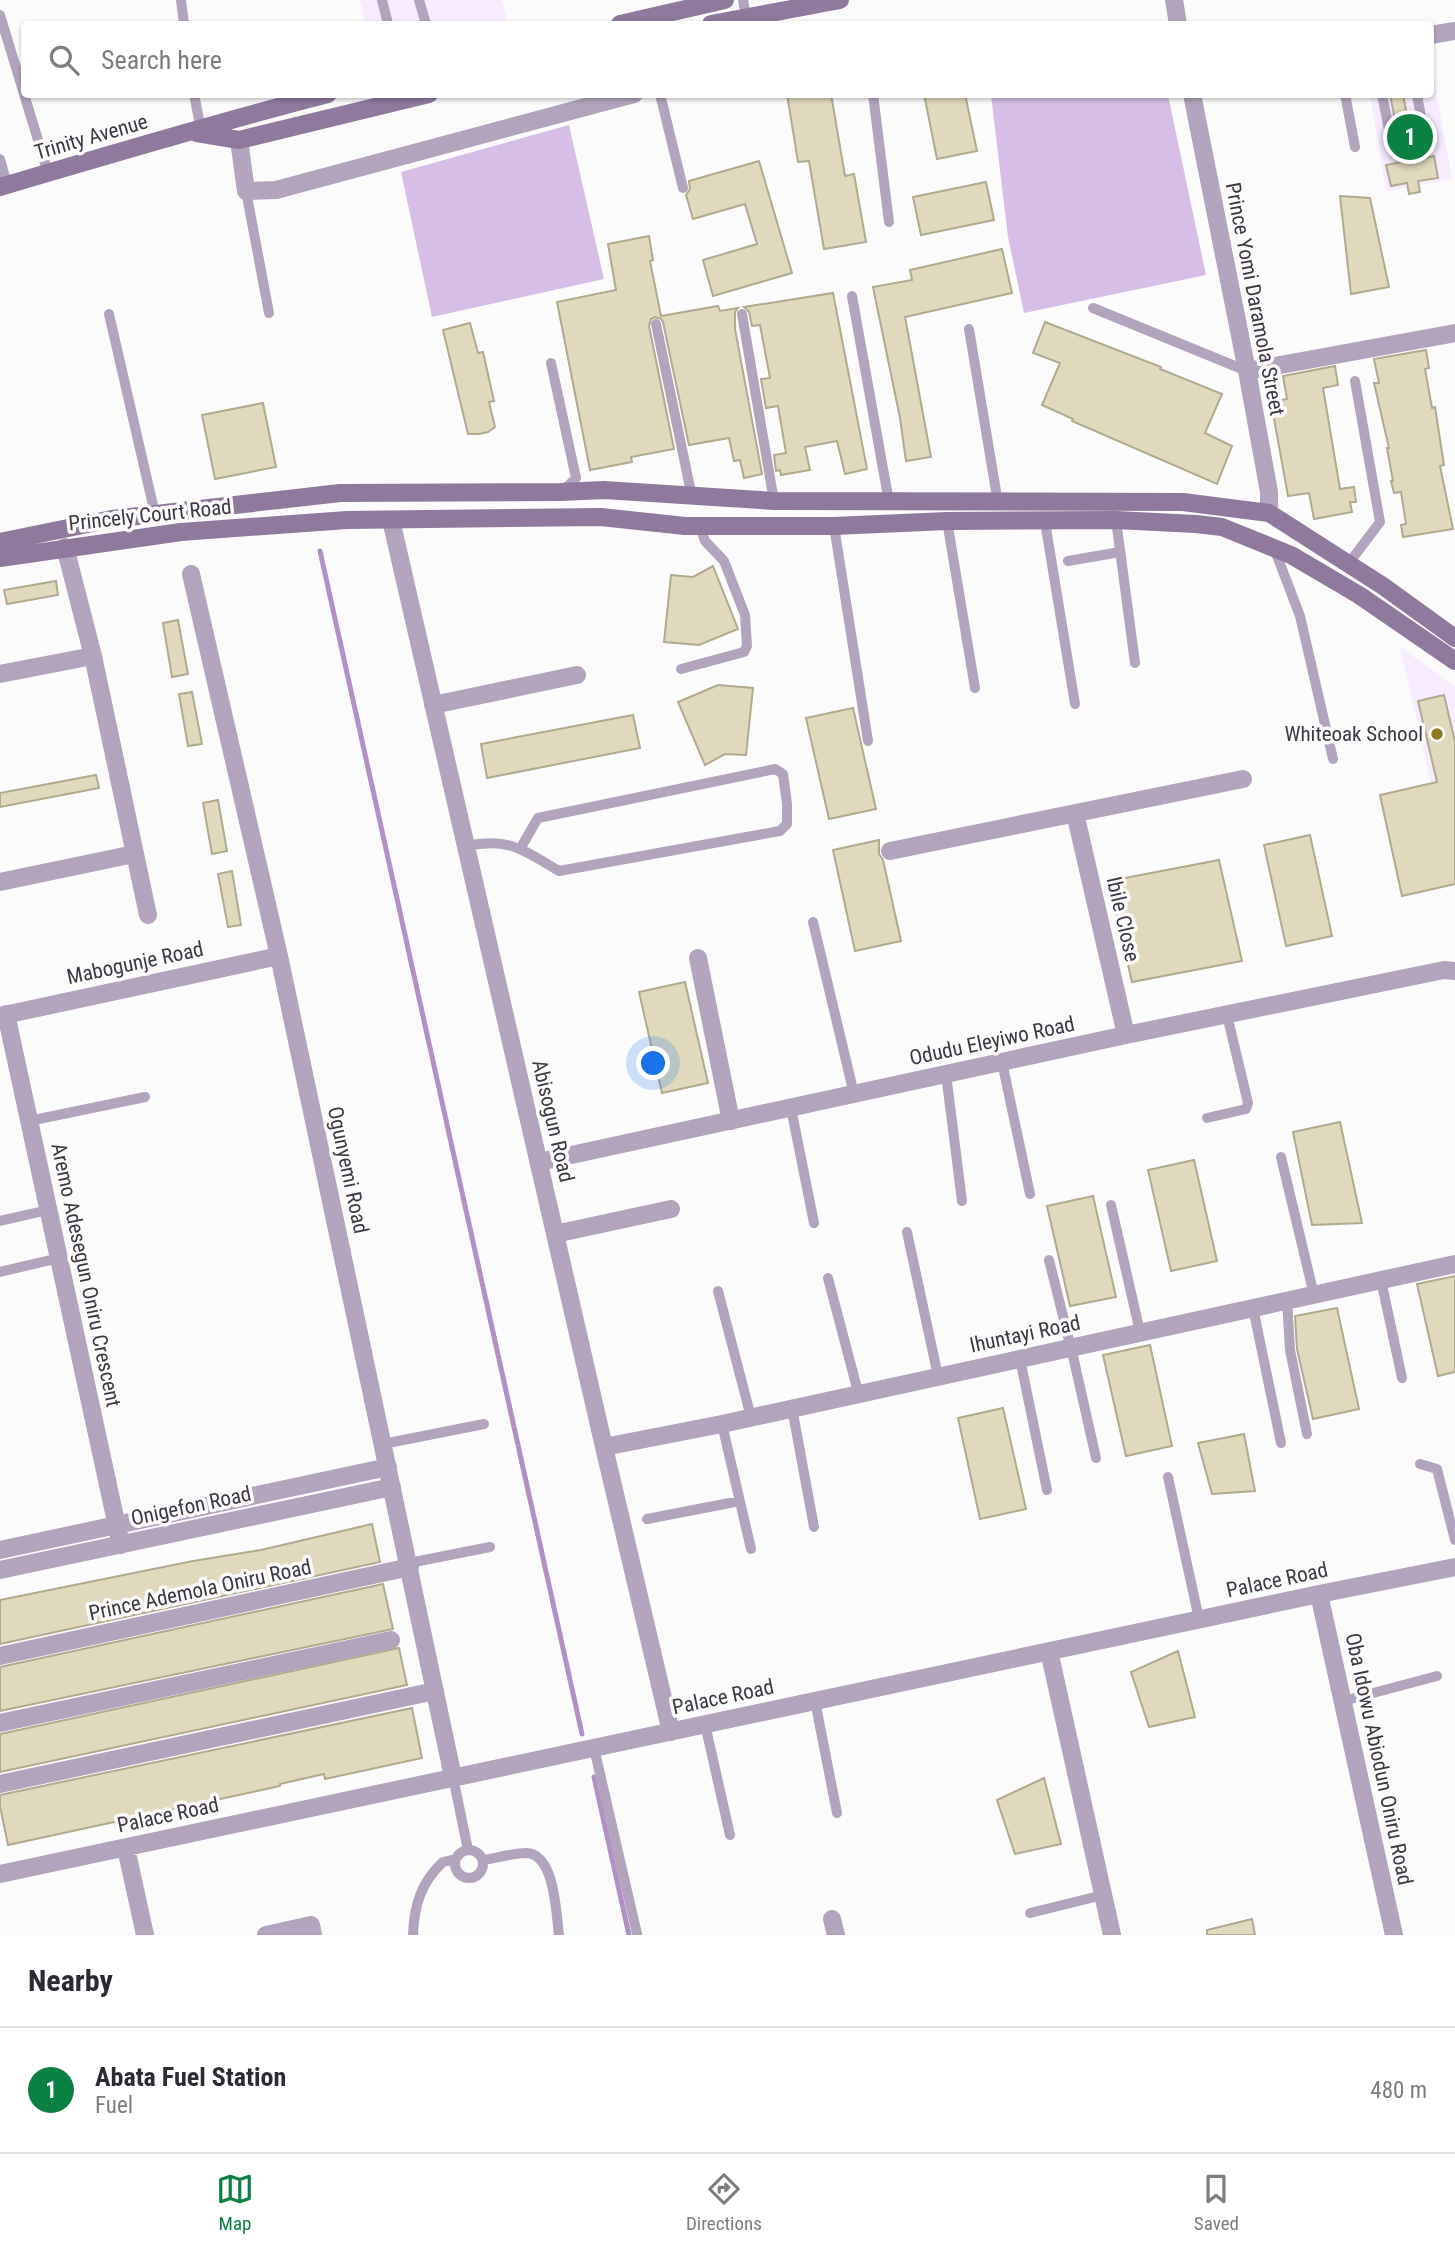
<!DOCTYPE html>
<html lang="en">
<head>
<meta charset="utf-8">
<style>
  :root { --surface:#fff; --page:#f2f2f3; --text:#2b2b33; --muted:#7c7c81; --line:#e1e1e2; --accent:#0b8043 }
  body { margin:0; font-family:"Roboto Condensed",sans-serif; background:var(--page); color:var(--text) }
  .you { position:absolute; left:654px; top:1064px; width:24px; height:24px; margin:-18px; border:5px solid #fff; border-radius:50%; background:#1a73e8; box-shadow:0 0 0 10px #1a73e833 }
  .badge { display:grid; place-items:center; width:46px; height:46px; border-radius:50%; background:var(--accent); color:#fff; font-size:23px; font-weight:700 }
  .pin { position:absolute; translate:-50% -50%; border:4px solid #fff; box-shadow:0 2px 7px #0006 }
  .list { margin:0; padding:0; list-style:none }
  h2 { display:flex; justify-content:space-between; align-items:center; height:91px; margin:0; padding:0 28px; font-size:30px }
  h2 small { font-size:23px; font-weight:400; color:var(--muted) }
  .list li { display:grid; grid-template-columns:46px 1fr auto; gap:21px; align-items:center; box-sizing:border-box; height:126px; padding:0 28px; border-top:2px solid var(--line) }
  .list b { display:block; font-size:26px; white-space:nowrap }
  .list p { margin:0; font-size:23px; white-space:nowrap; color:var(--muted) }
  .list em { font-size:23px; font-style:normal; color:var(--muted) }
  .icon { flex:none; width:38px; height:38px; fill:none; stroke:currentColor; stroke-width:2; stroke-linecap:round; stroke-linejoin:round }
  .map { position:relative; flex:none; width:1455px; height:1935px; overflow:hidden }
  .search { position:absolute; background:var(--surface); box-shadow:0 2px 5px #0004; left:21px; right:21px; top:21px; height:77px; display:flex; align-items:center; gap:18px; box-sizing:border-box; padding:0 24px; border-radius:7px; color:var(--muted); font-size:26px }
  .sheet { height:217px; background:var(--surface) }
  nav { display:flex; justify-content:space-around; align-items:center; box-sizing:border-box; height:98px; border-top:2px solid var(--line); background:var(--surface); font-size:19px; color:var(--muted) }
  nav a { display:grid; justify-items:center; gap:4px }
  nav .on { color:var(--accent) }
  .map>svg:first-child { display:block }
  .built { fill:#f7ebff }
  .green { fill:#d6bee6 }
  .lines { fill:none; stroke-linecap:round; stroke-linejoin:round }
  .stream { stroke:#b190c5; stroke-width:5 }
  .building { fill:#e0d9bd; stroke:#b0aa8f; stroke-width:2 }
  .lane { stroke:#b2a4bc; stroke-width:10 }
  .street { stroke:#b2a4bc; stroke-width:18 }
  .secondary { stroke:#8f799c; stroke-width:18 }
  .poi-dot { fill:#8e7b21; stroke:#fbfbfb; stroke-width:2.5 }
  .labels { text-anchor:middle; dominant-baseline:central; stroke-width:7; stroke-linejoin:round; paint-order:stroke }
  .street-label { font-size:21px; fill:#3f3843; stroke:#fbfbfb }
  .poi-label { font-size:21px; fill:#3f3843; stroke:#fbfbfb; text-anchor:end }
</style>
</head>
<body>
<div class="map">
<svg width="1455" height="1935" viewBox="0 0 1455 1935">
  <rect width="100%" height="100%" fill="#fbfbfb"/>
  <path class="built" d="M360,0H502L508,24H366Z
    M1431,63L1452,179L1386,191L1370,95L1430,94Z
    M1400,647L1455,686V887L1431,783Z"/>
  <path class="green" d="M991,95H1168L1206,275L1024,313L1008,237Z
    M569,125L604,279L432,317L401,172Z"/>
  <g class="lines">
    <path class="stream" d="M320,551L582,1734
      M594,1777L629,1935"/>
  </g>
  <path class="building" d="M787,94H831L845,176L854,174L866,242L824,249L809,161L798,162Z
    M924,94H965L977,151L937,159Z
    M1390,94H1403L1411,139L1399,141Z
    M1414,154L1415,160L1434,156L1438,178L1418,181L1420,192L1409,194L1407,183L1391,186L1386,165L1402,162L1401,156Z
    M759,161L792,273L713,296L703,260L757,244L745,204L693,219L686,195L690,189L689,181Z
    M986,182L994,220L921,235L913,197Z
    M1340,196L1370,198L1389,287L1351,294Z
    M649,236L653,260L650,261L661,316L718,306L720,311L738,308L735,312V329L762,474L744,478L740,460L734,461L729,438L689,445L663,322L661,319L655,317L651,319L649,326L674,449L631,457L632,462L590,470L557,302L616,290L608,244Z
    M1002,249L1012,293L905,317L931,457L906,461L900,418L873,287L912,280L910,270Z
    M833,293L867,469L845,474L837,441L805,447L810,470L781,475L780,470L776,471L774,455L786,453L778,406L766,408L761,379L770,378L760,325L752,326L749,312L744,307Z
    M1045,322L1161,367L1160,369L1222,394L1205,433L1232,446L1217,484L1072,421L1073,419L1042,405L1060,363L1033,353Z
    M470,323L478,353L483,352L494,401L489,402L495,427L488,432L479,434H468L443,330Z
    M1426,350L1429,368L1425,369L1432,408L1435,407L1444,465L1440,466L1453,529L1403,537L1401,525L1406,524L1401,492L1394,493L1391,481H1393L1387,448H1389L1374,383H1379L1374,359Z
    M1335,366L1338,385L1323,388L1340,489L1354,487L1356,502H1350L1352,512L1314,519L1309,493L1288,496L1271,402L1287,399L1283,376Z
    M263,403L276,467L215,479L202,415Z
    M713,566L738,629L699,645L664,642L671,575L693,577Z
    M56,581L58,595L7,604L4,590Z
    M178,620L188,674L172,677L163,623Z
    M718,685L753,688L746,755L725,754L705,765L678,702Z
    M192,692L202,744L188,746L179,694Z
    M1444,695L1455,742V884L1402,896L1380,795L1437,782L1418,701Z
    M853,708L876,809L829,819L806,718Z
    M633,715L640,748L487,778L481,744Z
    M96,775L99,788L0,807V793Z
    M218,800L227,851L212,854L203,803Z
    M1310,835L1332,936L1286,946L1264,845Z
    M879,840V854L883,860L901,941L855,951L833,850Z
    M1219,860L1242,961L1132,982L1109,881Z
    M232,871L241,925L228,927L218,874Z
    M685,982L708,1083L662,1093L639,992Z
    M1340,1122L1362,1223L1312,1225L1293,1132Z
    M1194,1160L1217,1261L1171,1271L1148,1170Z
    M1093,1196L1116,1297L1070,1306L1047,1206Z
    M1455,1276V1372L1438,1376L1417,1284Z
    M1337,1308L1359,1409L1313,1419L1297,1349L1295,1316Z
    M1150,1345L1172,1446L1126,1456L1103,1355Z
    M1003,1408L1026,1509L980,1519L958,1418Z
    M1244,1434L1255,1491L1212,1494L1198,1443Z
    M372,1524L380,1562L0,1644V1600L193,1561L261,1550Z
    M383,1584L393,1629L0,1711V1667Z
    M399,1648L407,1685L0,1772V1734Z
    M1178,1651L1195,1717L1149,1727L1131,1672Z
    M412,1708L422,1758L325,1779L324,1774L280,1784V1786L8,1845L0,1806V1795Z
    M1044,1778L1061,1844L1015,1854L997,1800Z
    M1252,1919L1255,1935H1207V1930Z"/>
  <g class="lines">
    <path class="lane" d="M181,0L184,24
      M382,0L388,24
      M419,0L426,24
      M743,0L746,16
      M0,15L48,173
      M194,94L201,130
      M660,94L683,188
      M873,94L889,222
      M1345,94L1355,147
      M1382,94L1393,150L1423,145L1425,141L1417,94
      M0,159L7,184
      M246,191L269,313
      M852,296L889,502
      M1093,308L1247,371
      M109,314L155,514
      M742,314L774,501
      M656,324L692,497
      M969,329L998,503
      M551,363L576,478L563,491
      M1116,520L1135,663
      M947,521L975,688
      M1045,522L1075,704
      M834,526L868,741
      M1274,548L1300,616L1333,759
      M1068,561L1120,552
      M1349,563L1380,522L1355,381
      M681,669L744,652L747,646L745,615L724,561L705,541L700,526
      M466,846C509,837 523,850 559,871L780,831L787,824V804L783,774L775,769L538,818L520,849
      M813,922L854,1094
      M1002,1062L1030,1194
      M946,1074L962,1201
      M791,1108L814,1223
      M1207,1118L1246,1109L1248,1103L1227,1015
      M29,1121L145,1097
      M1281,1157L1314,1295
      M1111,1205L1140,1332
      M0,1221L48,1210
      M907,1232L938,1376
      M1049,1260L1073,1356L1096,1458
      M0,1272L59,1258
      M828,1278L858,1392
      M1381,1280L1402,1378
      M718,1291L751,1417
      M1287,1300L1290,1350L1307,1434
      M1253,1308L1281,1443
      M1020,1359L1047,1490
      M792,1408L814,1527
      M722,1424L751,1549
      M383,1444L484,1424
      M1420,1464L1437,1469L1455,1540
      M1168,1477L1199,1619
      M647,1519L740,1501
      M409,1563L490,1547
      M815,1701L837,1813
      M1343,1701L1437,1676
      M705,1724L730,1835
      M594,1748L637,1934
      M453,1777L468,1850
      M455 1864a14 14 0 1 1 28 0a14 14 0 1 1-28 0Z
      M483,1860C497,1858 513,1853 527,1853C555,1855 556,1913 559,1935
      M1030,1913L1103,1895
      M413,1935C414,1906 421,1882 443,1862L456,1859"/>
    <path class="street" d="M1174,0L1178,24
      M1430,35L1455,31
      M1192,94L1247,371L1269,492V513
      M239,140L246,191L276,190L634,94
      M1247,371L1455,333
      M391,520L604,1447L671,1732
      M65,547L93,656L148,915
      M191,574L279,956L453,1777
      M0,674L93,656
      M433,705L577,675
      M1075,813L1126,1035
      M890,851L1243,779
      M0,882L134,854
      M698,958L731,1121
      M6,1014L121,1545
      M0,1016L279,956
      M539,1162L1126,1035L1444,970L1455,971
      M555,1234L671,1209
      M604,1447L722,1424L1455,1264
      M0,1550L388,1467
      M0,1570L392,1487
      M1319,1594L1394,1935
      M1049,1651L1112,1935
      M0,1656L410,1567
      M0,1723L391,1640
      M0,1784L435,1691
      M126,1848L145,1935
      M0,1874L1319,1594L1455,1567
      M832,1919L836,1935
      M266,1935L311,1925L313,1935"/>
    <path class="secondary" d="M620,24L725,0
      M711,24L840,0
      M197,133L239,140L429,94
      M0,187C109,155 218,122 328,94
      M0,542L112,519L340,493L561,492L604,490L774,501L1183,502L1269,513L1383,586L1455,638
      M0,558L181,532L347,520L601,517L685,526H834L947,521L1116,520L1196,524L1222,527L1291,555L1359,595L1455,661"/>
  </g>
  <circle class="poi-dot" cx="1437" cy="734" r="7"/>
  <g class="labels">
    <g class="street-label">
      <text transform="translate(91 137) rotate(-16)">Trinity Avenue</text>
      <text transform="translate(1255 299) rotate(79)">Prince Yomi Daramola Street</text>
      <text transform="translate(150 515) rotate(-6)">Princely Court Road</text>
      <text transform="translate(1123 919) rotate(77)">Ibile Close</text>
      <text transform="translate(135 963) rotate(-12)">Mabogunje Road</text>
      <text transform="translate(992 1041) rotate(-12)">Odudu Eleyiwo Road</text>
      <text transform="translate(553 1121) rotate(77)">Abisogun Road</text>
      <text transform="translate(348 1170) rotate(78)">Ogunyemi Road</text>
      <text transform="translate(86 1275) rotate(78)">Aremo Adesegun Oniru Crescent</text>
      <text transform="translate(1025 1334) rotate(-12)">Ihuntayi Road</text>
      <text transform="translate(191 1506) rotate(-12)">Onigefon Road</text>
      <text transform="translate(1277 1580) rotate(-12)">Palace Road</text>
      <text transform="translate(200 1590) rotate(-12)">Prince Ademola Oniru Road</text>
      <text transform="translate(723 1697) rotate(-12)">Palace Road</text>
      <text transform="translate(1379 1759) rotate(78)">Oba Idowu Abiodun Oniru Road</text>
      <text transform="translate(168 1815) rotate(-12)">Palace Road</text>
    </g>
    <g class="poi-label">
      <text x="1423" y="734">Whiteoak School</text>
    </g>
  </g>
</svg>
<div class="you"></div>
<div class="pin badge" style="left:1410px;top:137px">1</div>
<div class="search"><svg class="icon" aria-label="search" viewBox="0 0 24 24"><circle cx="10" cy="10" r="6"/><path d="M15 15l6 6"/></svg>Search here</div>
</div>
<section class="sheet">
<h2>Nearby<small></small></h2>
<ul class="list">
<li><span class="badge">1</span><div><b>Abata Fuel Station</b><p>Fuel</p></div><em>480 m</em></li>
</ul>
</section>
<nav>
<a class="on"><svg class="icon" aria-label="map" viewBox="0 0 24 24"><path d="M3 6l6-2 6 2 6-2v14l-6 2-6-2-6 2zM9 4v14M15 6v14"/></svg>Map</a>
<a><svg class="icon" aria-label="directions" viewBox="0 0 24 24"><path d="M12 3l9 9-9 9-9-9zM9 14v-3h6M13 9l2 2-2 2"/></svg>Directions</a>
<a><svg class="icon" aria-label="saved" viewBox="0 0 24 24"><path d="M7 4h10v16l-5-4-5 4z"/></svg>Saved</a>
</nav>
</body>
</html>
